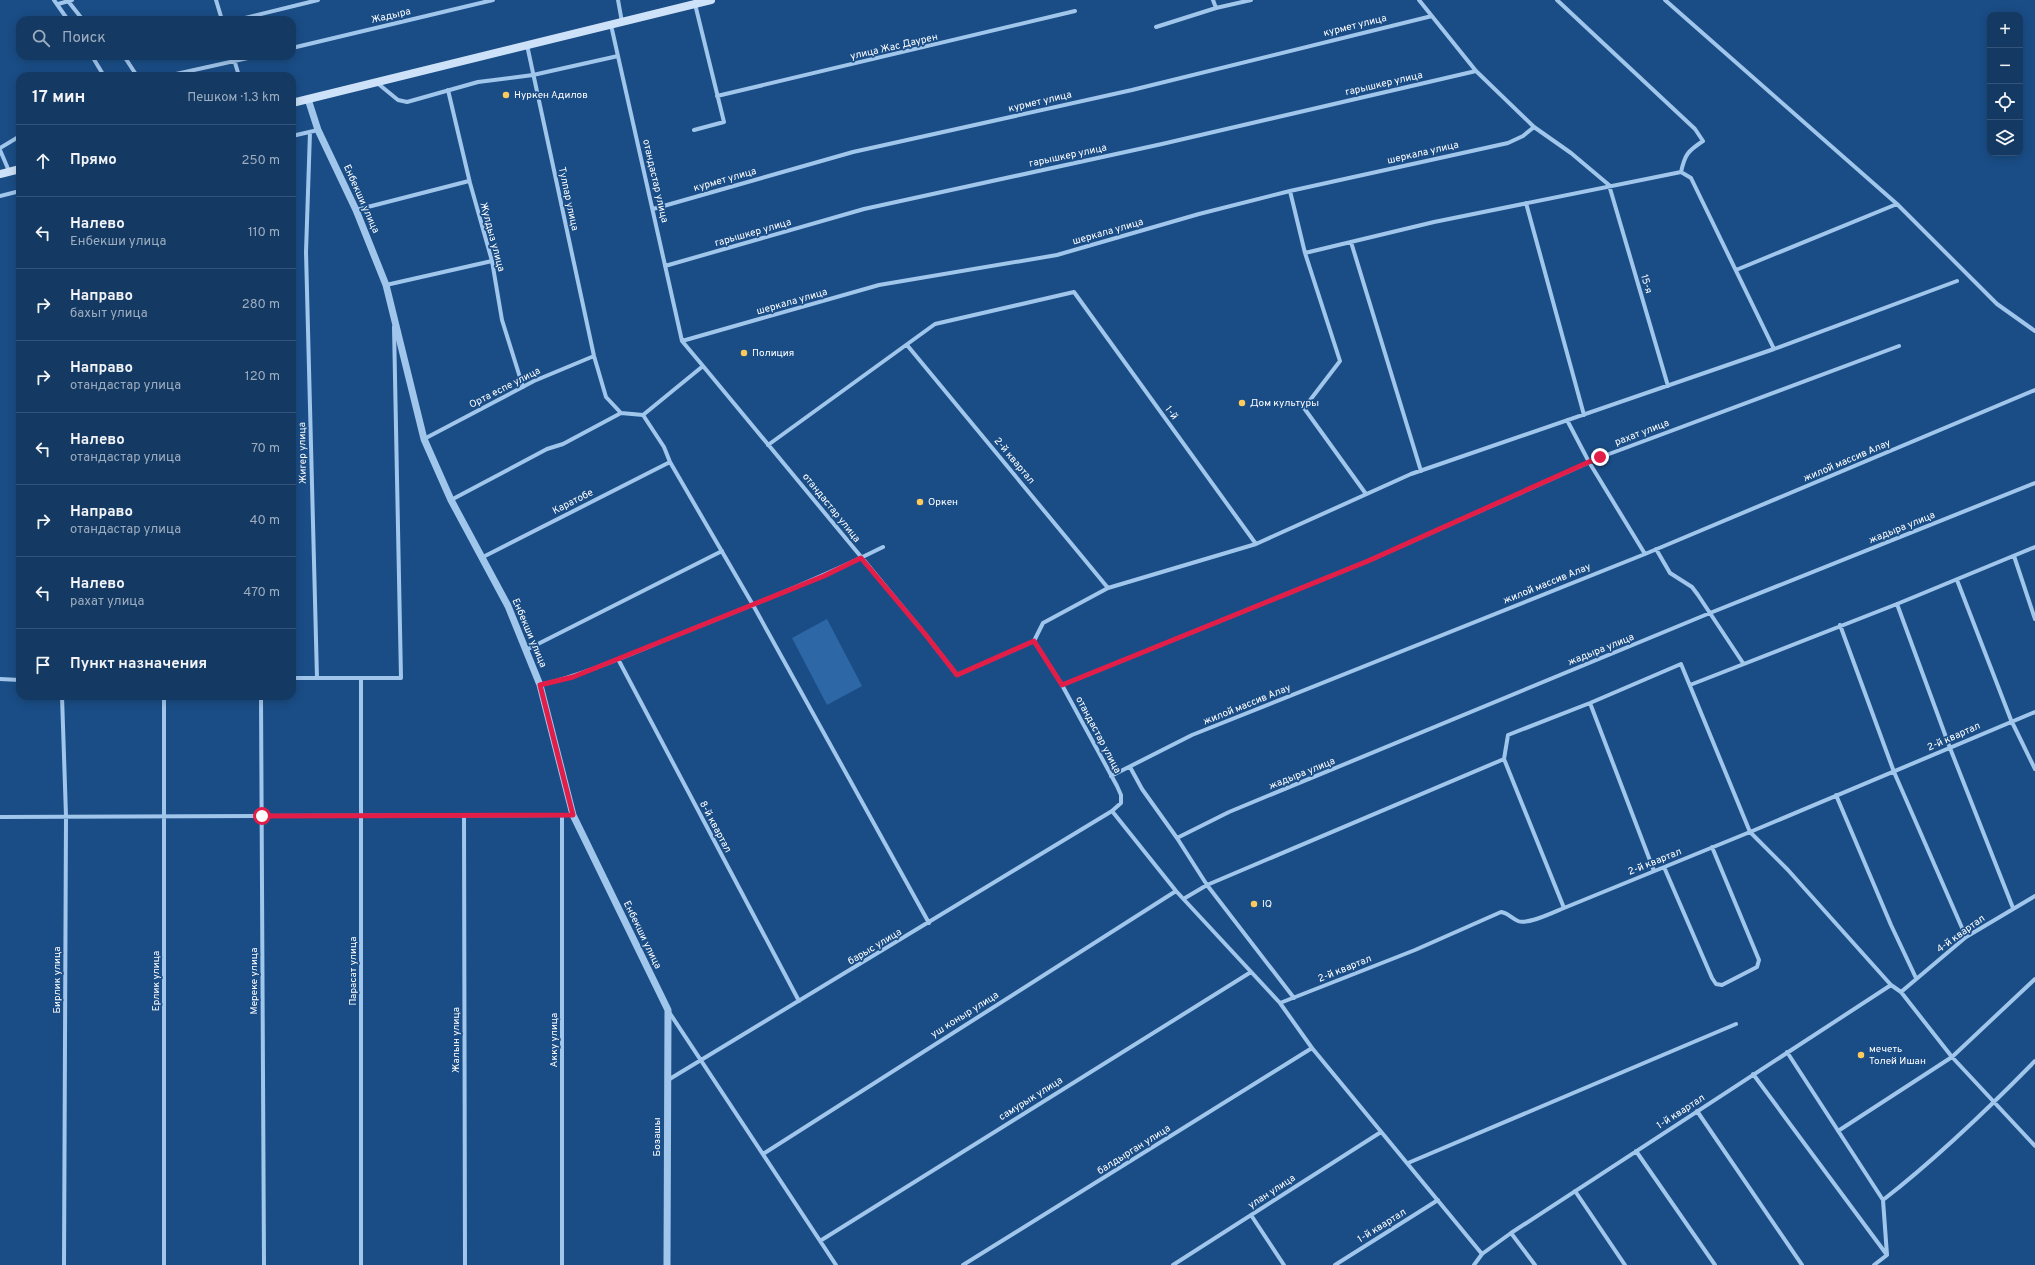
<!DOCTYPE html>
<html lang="ru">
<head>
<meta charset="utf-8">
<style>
  :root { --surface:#143a64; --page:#21456d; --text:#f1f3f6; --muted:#9dadbf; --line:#335478 }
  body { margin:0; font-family:Overpass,sans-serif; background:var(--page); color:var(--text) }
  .controls { position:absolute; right:12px; top:12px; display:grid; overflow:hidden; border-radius:8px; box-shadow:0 2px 10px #0003 }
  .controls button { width:36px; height:36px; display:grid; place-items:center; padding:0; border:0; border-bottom:1px solid var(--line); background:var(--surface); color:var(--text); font:20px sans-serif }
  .stop { position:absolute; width:12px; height:12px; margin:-9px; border:3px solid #e11d48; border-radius:50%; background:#fff }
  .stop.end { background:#e11d48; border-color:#fff; box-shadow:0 1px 4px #0008 }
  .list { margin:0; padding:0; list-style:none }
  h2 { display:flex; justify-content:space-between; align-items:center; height:52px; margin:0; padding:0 16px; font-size:17px }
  h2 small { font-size:13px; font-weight:400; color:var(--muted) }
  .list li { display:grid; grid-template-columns:26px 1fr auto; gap:12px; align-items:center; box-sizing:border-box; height:72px; padding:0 16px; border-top:1px solid var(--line) }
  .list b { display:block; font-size:15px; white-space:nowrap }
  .list p { margin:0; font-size:13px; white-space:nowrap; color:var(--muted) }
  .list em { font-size:13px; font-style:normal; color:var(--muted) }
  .icon { flex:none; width:22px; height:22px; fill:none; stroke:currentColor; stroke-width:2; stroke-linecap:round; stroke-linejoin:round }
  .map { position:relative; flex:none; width:2035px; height:1265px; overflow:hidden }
  .search { position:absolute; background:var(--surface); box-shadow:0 2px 10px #0003; left:16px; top:16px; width:280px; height:44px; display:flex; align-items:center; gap:10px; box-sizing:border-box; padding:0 14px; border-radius:12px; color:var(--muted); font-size:15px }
  .panel { position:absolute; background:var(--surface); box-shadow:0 2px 10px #0003; left:16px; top:72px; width:280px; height:628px; border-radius:12px }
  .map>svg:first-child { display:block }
  .green { fill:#2d67a5 }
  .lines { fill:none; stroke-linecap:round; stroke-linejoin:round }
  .minor { stroke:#a1c6ec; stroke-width:4 }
  .tertiary { stroke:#a1c6ec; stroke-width:7 }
  .secondary { stroke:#cde2f9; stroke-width:8 }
  .route { stroke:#e11d48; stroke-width:5 }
  .poi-dot { fill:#ffca5c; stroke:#1a4d86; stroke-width:1.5 }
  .labels { text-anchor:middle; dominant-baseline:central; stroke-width:3.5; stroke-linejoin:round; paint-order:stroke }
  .street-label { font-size:10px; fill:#fff; stroke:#1a4d86 }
  .poi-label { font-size:10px; fill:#fff; stroke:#1a4d86; text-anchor:start }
</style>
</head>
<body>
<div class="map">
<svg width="2035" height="1265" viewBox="0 0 2035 1265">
  <rect width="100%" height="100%" fill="#1a4d86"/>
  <path class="green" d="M827,619L862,686L827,705L792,638Z"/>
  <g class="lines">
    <path class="minor" d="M54,0L68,20
      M216,0L222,20
      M618,0L622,22
      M1213,0L1216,8
      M1419,0L1476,71L1534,127L1571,153L1609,185
      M1557,0L1695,129L1703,141C1688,151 1685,154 1681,172
      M1665,0L1897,204L1997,304L2035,331
      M68,1L83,20
      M58,4L72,0
      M237,20L318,0
      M1156,27L1216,8L1251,0
      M527,45L594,356L606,397L621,413L643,415L703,366L682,341L611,25
      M292,48L493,0
      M92,56L104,76
      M124,56L137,76
      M233,56L239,76
      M167,76L257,56
      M376,82L398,100L407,102L478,82L533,75L618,56
      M448,90L470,183L492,261L502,320L523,387
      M717,96L1075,11
      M694,130L724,122L695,4
      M310,132L306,252L317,678
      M292,136L318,130
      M0,148L20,136
      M0,150L9,171
      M1609,185L1668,386
      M1290,191L1305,253L1340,361L1304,408L1366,494
      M0,196L20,191
      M1526,203L1584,415
      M653,209L853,152L1132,90L1432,16
      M356,210L469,181
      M1351,242L1421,471
      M1305,253L1434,222L1681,172L1691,178L1774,349
      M665,266L864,209L1162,144L1476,71
      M1736,270L1897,204
      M386,285L492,261
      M682,341L879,285L1057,255L1199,214L1290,191L1508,143L1523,136L1534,127
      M907,345L1108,588
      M703,366L925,634L957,675L1034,641L1062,685L1117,786L1121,795V803L1112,811
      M643,415L664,447L670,462L753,605L929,923
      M1567,420L1589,462L1645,554
      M424,439L534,381L594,356
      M768,445L935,324L1074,292L1256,544
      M451,500L547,449L563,444L621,413
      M1656,549L1670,573L1692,587L1698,595L1743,663
      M2014,556L2035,619
      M483,557L670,462
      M1957,580L2011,720L2035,769
      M1897,604L1950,748L2013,908
      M1840,625L1894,772L1966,937
      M1034,641L1043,623L1108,588L1256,544L1411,474L1774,349L1957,281
      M526,650L722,551
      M618,659L799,1001
      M292,678H401L394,327
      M361,678V1265
      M0,679L20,680
      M540,685C590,673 637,651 685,632C752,605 819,579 883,547
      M1062,685L1368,561L1601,457L1899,346
      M1690,685L1897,604L2035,547
      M62,696L66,816L64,1265
      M164,696V1265
      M261,696L264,1265
      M1590,703L1654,871
      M1504,759L1564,908
      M1130,767L1142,789L1177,838L1229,812L1710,613L2035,483
      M1111,776L1192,735L1645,554L2035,390
      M1836,795L1891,925L1916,978
      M562,815V1265
      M464,816L465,1265
      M0,817L573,815
      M1177,838L1207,885L1294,998
      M1664,867L1712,978L1716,984L1722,985L1757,967L1759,960L1712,847
      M1185,898L1207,885L1504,759L1508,735L1590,703L1681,664L1750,832L1788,870L1891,985L1901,992L1952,1057L2035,1146
      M1901,992L1966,937L2035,896
      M1280,1003L1415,950L1501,912C1508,913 1511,918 1518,921C1528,925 1554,912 1564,908L1750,832L2035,712
      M669,1012L836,1265
      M1787,1052L1883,1200
      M1753,1074L1887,1255
      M668,1080L1112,811L1176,891L1280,1003L1312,1048L1482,1254
      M1697,1111L1802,1265
      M1838,1131L1952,1057L2035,979
      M1636,1151L1715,1265
      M763,1154L1176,891
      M1408,1163L1736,1024
      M1575,1191L1625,1265
      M1251,1215L1284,1265
      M1511,1233L1535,1265
      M820,1241L1251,972
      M963,1265L1312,1048
      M1173,1265L1381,1132
      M1335,1265L1438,1200
      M1474,1265L1482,1254L1511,1233L1891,985
      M1874,1265L1887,1255L1883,1200C1937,1158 1987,1110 2035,1061"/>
    <path class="tertiary" d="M308,99L318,130L356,210L386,285L424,439L451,500L508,606L540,685L573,815L668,1010L667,1265"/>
    <path class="secondary" d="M292,103L711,0
      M0,174L20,169"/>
  </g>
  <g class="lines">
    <path class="route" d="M262,816L573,815L540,685L573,677L824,576L861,558L925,634L957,675L1034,641L1062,685L1368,561L1600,457"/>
  </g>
  <g class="poi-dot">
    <circle cx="506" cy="95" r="4"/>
    <circle cx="744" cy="353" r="4"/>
    <circle cx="1242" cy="403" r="4"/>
    <circle cx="920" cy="502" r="4"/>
    <circle cx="1254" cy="904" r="4"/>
    <circle cx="1861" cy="1055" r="4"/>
  </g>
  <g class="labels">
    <g class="street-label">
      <text transform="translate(391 16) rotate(-13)">Жадыра</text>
      <text transform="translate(1355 26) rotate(-14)">курмет улица</text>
      <text transform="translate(894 47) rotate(-13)">улица Жас Даурен</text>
      <text transform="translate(1384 84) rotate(-13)">гарышкер улица</text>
      <text transform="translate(1040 102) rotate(-13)">курмет улица</text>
      <text transform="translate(1423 153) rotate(-13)">шеркала улица</text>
      <text transform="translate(1068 156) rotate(-12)">гарышкер улица</text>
      <text transform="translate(725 180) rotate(-16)">курмет улица</text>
      <text transform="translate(655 181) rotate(77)">отандастар улица</text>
      <text transform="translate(361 199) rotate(66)">Енбекши улица</text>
      <text transform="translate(568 199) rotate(78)">Тулпар улица</text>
      <text transform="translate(1108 232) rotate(-16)">шеркала улица</text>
      <text transform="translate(753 233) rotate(-16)">гарышкер улица</text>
      <text transform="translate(492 237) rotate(75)">Жулдыз улица</text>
      <text transform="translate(1646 284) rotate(74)">15-я</text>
      <text transform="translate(792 302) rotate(-16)">шеркала улица</text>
      <text transform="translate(505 388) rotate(-27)">Орта еспе улица</text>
      <text transform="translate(1171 413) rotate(54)">1-й</text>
      <text transform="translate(1642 433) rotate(-21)">рахат улица</text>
      <text transform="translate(303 453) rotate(-91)">Жигер улица</text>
      <text transform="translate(1014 461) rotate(50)">2-й квартал</text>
      <text transform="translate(1847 461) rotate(-23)">жилой массив Алау</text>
      <text transform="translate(573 502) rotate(-27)">Каратобе</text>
      <text transform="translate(831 508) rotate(51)">отандастар улица</text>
      <text transform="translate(1902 528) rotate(-22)">жадыра улица</text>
      <text transform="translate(1547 584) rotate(-22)">жилой массив Алау</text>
      <text transform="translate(529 633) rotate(67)">Енбекши улица</text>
      <text transform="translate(1601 650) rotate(-22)">жадыра улица</text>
      <text transform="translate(1247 705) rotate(-22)">жилой массив Алау</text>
      <text transform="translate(1098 735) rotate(62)">отандастар улица</text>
      <text transform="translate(1954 737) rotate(-24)">2-й квартал</text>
      <text transform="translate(1302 774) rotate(-22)">жадыра улица</text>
      <text transform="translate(715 827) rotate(62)">8-й квартал</text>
      <text transform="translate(1655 862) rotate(-22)">2-й квартал</text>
      <text transform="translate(1961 934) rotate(-36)">4-й квартал</text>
      <text transform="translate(642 935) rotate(64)">Енбекши улица</text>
      <text transform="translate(875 947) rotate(-31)">барыс улица</text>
      <text transform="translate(1345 969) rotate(-22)">2-й квартал</text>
      <text transform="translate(353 971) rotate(-90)">Парасат улица</text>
      <text transform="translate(57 980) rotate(-90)">Бирлик улица</text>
      <text transform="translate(156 981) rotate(-90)">Ерлик улица</text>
      <text transform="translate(254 981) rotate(-90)">Мереке улица</text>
      <text transform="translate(965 1015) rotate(-32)">уш коныр улица</text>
      <text transform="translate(456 1040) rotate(-90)">Жалын улица</text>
      <text transform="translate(554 1040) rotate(-90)">Акку улица</text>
      <text transform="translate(1031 1099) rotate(-32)">самурык улица</text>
      <text transform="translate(1681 1112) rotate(-33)">1-й квартал</text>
      <text transform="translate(657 1137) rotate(-90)">Бозашы</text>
      <text transform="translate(1134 1150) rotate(-32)">балдырган улица</text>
      <text transform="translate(1272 1192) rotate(-33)">улан улица</text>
      <text transform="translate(1382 1226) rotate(-32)">1-й квартал</text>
    </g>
    <g class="poi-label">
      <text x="514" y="95">Нуркен Адилов</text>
      <text x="752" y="353">Полиция</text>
      <text x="1250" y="403">Дом культуры</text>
      <text x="928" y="502">Оркен</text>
      <text x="1262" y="904">IQ</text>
      <text x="1869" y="1049">мечеть<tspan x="1869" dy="12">Толей Ишан</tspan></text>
    </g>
  </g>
</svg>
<div class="controls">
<button>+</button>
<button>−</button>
<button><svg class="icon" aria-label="locate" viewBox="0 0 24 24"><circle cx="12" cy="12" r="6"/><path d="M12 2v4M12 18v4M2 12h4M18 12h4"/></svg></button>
<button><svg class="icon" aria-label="layers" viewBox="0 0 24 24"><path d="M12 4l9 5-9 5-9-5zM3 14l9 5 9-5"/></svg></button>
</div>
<div class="stop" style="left:262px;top:816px"></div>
<div class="stop end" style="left:1600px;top:457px"></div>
<div class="search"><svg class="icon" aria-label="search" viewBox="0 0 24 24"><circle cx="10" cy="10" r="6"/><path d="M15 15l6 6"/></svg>Поиск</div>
<section class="panel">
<h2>17 мин<small>Пешком · 1.3 km</small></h2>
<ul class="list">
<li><svg class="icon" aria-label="ahead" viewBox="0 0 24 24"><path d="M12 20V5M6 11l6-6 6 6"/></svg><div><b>Прямо</b></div><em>250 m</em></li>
<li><svg class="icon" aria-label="left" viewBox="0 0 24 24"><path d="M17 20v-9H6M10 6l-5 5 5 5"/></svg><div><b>Налево</b><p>Енбекши улица</p></div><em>110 m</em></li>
<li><svg class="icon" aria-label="right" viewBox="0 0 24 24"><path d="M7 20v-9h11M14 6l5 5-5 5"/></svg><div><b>Направо</b><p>бахыт улица</p></div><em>280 m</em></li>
<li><svg class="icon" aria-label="right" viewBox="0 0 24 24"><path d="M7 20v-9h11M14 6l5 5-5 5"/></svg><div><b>Направо</b><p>отандастар улица</p></div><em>120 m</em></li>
<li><svg class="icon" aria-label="left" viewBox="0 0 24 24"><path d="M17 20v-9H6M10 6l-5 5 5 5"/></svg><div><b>Налево</b><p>отандастар улица</p></div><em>70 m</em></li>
<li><svg class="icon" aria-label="right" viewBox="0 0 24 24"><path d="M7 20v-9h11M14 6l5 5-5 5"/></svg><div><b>Направо</b><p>отандастар улица</p></div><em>40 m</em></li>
<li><svg class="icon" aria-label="left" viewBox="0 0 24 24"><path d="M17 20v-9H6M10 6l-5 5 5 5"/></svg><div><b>Налево</b><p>рахат улица</p></div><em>470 m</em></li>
<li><svg class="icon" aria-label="arrive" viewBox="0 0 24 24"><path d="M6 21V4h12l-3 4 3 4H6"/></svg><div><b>Пункт назначения</b></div></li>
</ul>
</section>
</div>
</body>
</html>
